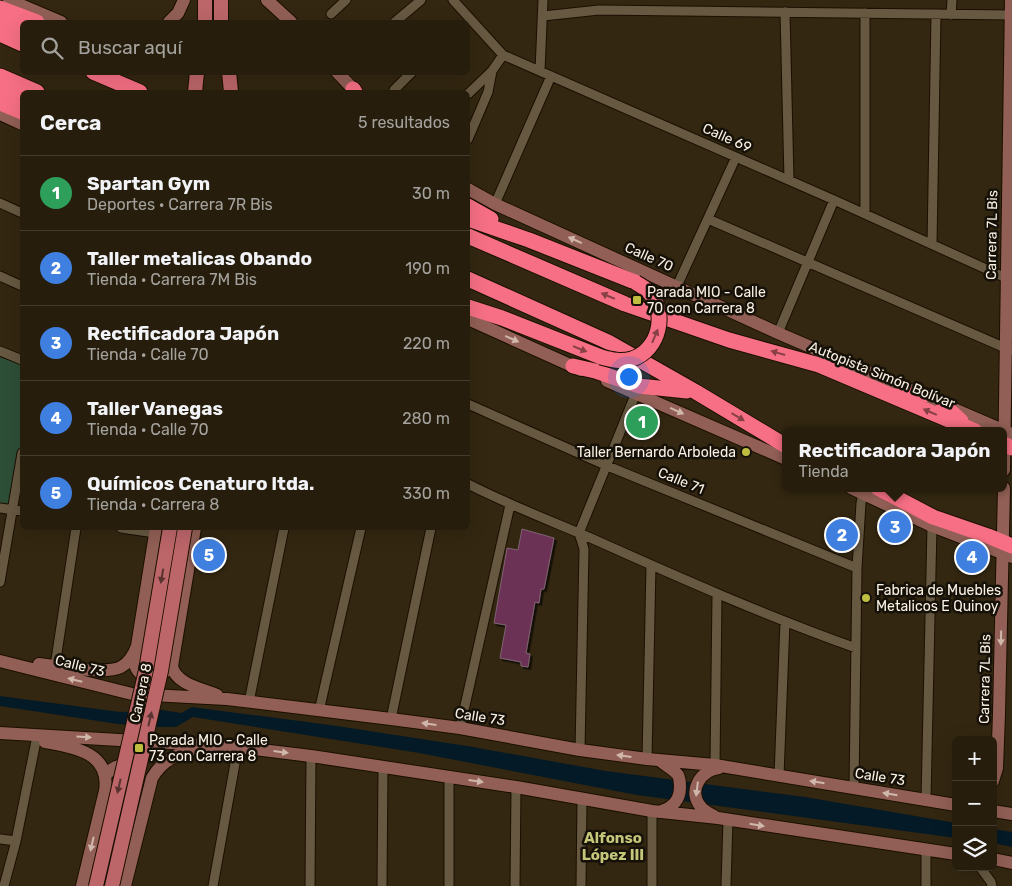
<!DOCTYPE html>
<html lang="es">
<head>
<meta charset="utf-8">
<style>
  :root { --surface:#261d0d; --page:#322a1b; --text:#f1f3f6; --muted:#a4a29d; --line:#423b2e; --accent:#bfbe41 }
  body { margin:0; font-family:Rubik,sans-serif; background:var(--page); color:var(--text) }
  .controls { position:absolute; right:15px; bottom:15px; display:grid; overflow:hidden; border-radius:8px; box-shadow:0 5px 20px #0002 }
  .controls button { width:45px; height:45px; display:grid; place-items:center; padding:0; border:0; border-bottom:1px solid var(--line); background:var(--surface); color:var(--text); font:25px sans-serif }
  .you { position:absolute; left:628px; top:376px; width:18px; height:18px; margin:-12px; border:4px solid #fff; border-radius:50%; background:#1a73e8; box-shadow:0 0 0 8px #1a73e833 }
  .badge { display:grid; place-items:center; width:32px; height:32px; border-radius:50%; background:var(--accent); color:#fff; font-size:16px; font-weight:700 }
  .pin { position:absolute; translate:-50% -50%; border:2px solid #fff; box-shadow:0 1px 5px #0006 }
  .popup { position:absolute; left:782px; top:427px; width:225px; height:65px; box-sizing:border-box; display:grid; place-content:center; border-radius:8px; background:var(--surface); filter:drop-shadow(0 1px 4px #0005); font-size:16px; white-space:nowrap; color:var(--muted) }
  .popup b { font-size:19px; color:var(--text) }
  .popup::after { content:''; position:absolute; left:50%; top:100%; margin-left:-10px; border:10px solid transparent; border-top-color:var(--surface) }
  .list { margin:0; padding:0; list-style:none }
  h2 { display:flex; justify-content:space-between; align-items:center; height:65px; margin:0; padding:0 20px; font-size:21px }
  h2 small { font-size:16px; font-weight:400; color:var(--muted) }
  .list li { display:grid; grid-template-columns:32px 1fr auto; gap:15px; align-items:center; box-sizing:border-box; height:75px; padding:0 20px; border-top:1px solid var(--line) }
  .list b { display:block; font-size:19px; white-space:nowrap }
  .list p { margin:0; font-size:16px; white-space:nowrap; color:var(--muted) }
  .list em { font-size:16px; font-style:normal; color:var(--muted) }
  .icon { flex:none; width:28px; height:28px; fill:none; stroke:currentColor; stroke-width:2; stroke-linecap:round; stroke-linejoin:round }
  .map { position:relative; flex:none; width:1012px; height:886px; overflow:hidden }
  .search { position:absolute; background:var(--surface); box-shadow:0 5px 20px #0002; left:20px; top:20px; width:450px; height:55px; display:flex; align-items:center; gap:12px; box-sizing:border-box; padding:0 18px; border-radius:8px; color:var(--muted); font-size:19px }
  .panel { position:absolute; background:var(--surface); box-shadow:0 5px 20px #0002; left:20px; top:90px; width:450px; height:440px; border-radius:8px }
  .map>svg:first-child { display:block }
  .green { fill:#2e4f37 }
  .water { fill:#041a27 }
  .building { fill:#6c3154; stroke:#7e6371; filter:url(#shadow) }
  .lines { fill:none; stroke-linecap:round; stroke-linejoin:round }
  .street-casing { stroke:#1b0f00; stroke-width:11 }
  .secondary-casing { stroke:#1b0f00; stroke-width:14 }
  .primary-casing { stroke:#1b0f00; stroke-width:16 }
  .highway-casing { stroke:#1b0f00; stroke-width:17 }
  .street { stroke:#665841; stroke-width:9 }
  .secondary { stroke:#915f55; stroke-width:12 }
  .primary { stroke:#bc6669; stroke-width:14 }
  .highway { stroke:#f66f84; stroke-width:15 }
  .primary-bridge-casing { stroke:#1b0f00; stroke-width:16; stroke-linecap:butt }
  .highway-bridge-casing { stroke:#1b0f00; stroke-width:17; stroke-linecap:butt }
  .primary-bridge { stroke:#bc6669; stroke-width:14 }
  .highway-bridge { stroke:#f66f84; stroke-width:15 }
  .oneway { fill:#d0b7ab }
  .oneway2 { fill:#864046 }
  .oneway3 { fill:#58332f }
  .poi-dot { fill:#bfbe41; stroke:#161108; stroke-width:2 }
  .labels { text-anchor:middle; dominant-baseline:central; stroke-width:5; stroke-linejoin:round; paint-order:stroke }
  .street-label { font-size:14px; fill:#faf1e4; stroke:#161108 }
  .poi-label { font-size:14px; fill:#faf1e4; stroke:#161108; text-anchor:start }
  .neighbourhood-label { font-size:15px; font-weight:bold; fill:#c5c679; stroke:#161108 }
</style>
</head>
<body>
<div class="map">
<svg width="1012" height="886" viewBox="0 0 1012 886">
  <defs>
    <filter id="shadow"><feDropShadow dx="2.5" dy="2.5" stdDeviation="0" flood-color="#0009"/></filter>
  </defs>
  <rect width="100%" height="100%" fill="#332711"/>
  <path class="green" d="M0,351L22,360V453L13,510L0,508Z"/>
  <path class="water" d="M0,696L120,712L162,710L181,713L192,707L337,726L467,746L606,771L805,797L956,823V838L637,795L419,753L193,717L176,727H159L118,724L0,706Z
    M993,829L1012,832V847L993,843Z"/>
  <path class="building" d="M522,529L554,538L544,589H541L539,603L535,602L526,653L530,654L528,667L521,666V662L500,658L506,625L494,623L507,548L518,550Z"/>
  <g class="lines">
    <defs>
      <path id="street" d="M453,0L503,55L834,200L1006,278
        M785,12L789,180
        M331,14L346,0
        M951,15L952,0
        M543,16L599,10L1012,15
        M395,22L421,0
        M540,71L543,0
        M394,90L412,72
        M468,94L492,71L503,55
        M468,139L488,92L492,71
        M0,203L22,213
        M495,204L551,76
        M865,214V13
        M708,219L1010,350
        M932,244L936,14
        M0,276L22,286
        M677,286L736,157
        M778,333L834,200
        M0,351L22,360
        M468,404L605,465L857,568
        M468,484C509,505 551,521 593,539C680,578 766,616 856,648
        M0,508L22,511
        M121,528L155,533
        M0,582L22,453
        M55,666L76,528
        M249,702L284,528
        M319,711L361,528
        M391,719L431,528
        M460,728L510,505
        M580,750L584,549L579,533L636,393
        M647,759L651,565
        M715,765L717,594
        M779,776L785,622
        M854,788L857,568L861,503L863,494
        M926,800L932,526
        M0,839L16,841
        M980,867L991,882L992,886
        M4,886L16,841L36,741
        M213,886L238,747
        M310,886L311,756
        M382,886L383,767
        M449,886V777
        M515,886L516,787
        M581,886L582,799
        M652,886V811
        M726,886L728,820
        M926,886V850"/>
      <path id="secondary" d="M9,0L61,22
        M267,0L291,22
        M169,22L178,13L184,0
        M337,72L356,92
        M0,114L22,124
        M468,189L495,204L778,333L1012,434
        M468,319L581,370
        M607,381L786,459
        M1004,470L1011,0
        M851,488L932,526L1012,557
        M195,528L172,666C175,684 203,689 217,695
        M136,650C135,654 134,659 135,663C137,680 158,680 167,670
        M0,661L132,694L227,699L391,719L460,728L580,750L647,759L715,765L956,805
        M39,664C58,666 105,675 121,667C129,663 134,654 137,646L156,528
        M0,733L238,747L311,756L516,787L652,811L718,818L956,854
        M45,742C73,747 111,752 105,791L82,886
        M105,776C113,766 121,764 133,766
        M993,781L997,768L999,714L1004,488
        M993,811L1012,814
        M659,812C672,808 680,801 680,787C680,783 680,779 678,775C673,769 665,765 659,760
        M714,816C709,813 704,811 701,807C687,791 701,770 719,768
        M993,859L1012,863
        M125,886L152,778C163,759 179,753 199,748"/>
      <path id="primary" d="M205,22V0
        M221,22V0
        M229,72L231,92
        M195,92L197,72"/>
      <path id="highway" d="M0,8L37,22
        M0,18L22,32
        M0,34L22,44
        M93,72L140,92
        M0,76L37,92
        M353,89L355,92
        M0,90L22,96
        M0,103L22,112
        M468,206L491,219
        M468,219L529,240L635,282
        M468,236L625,304L729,340L819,365L975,431
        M468,279L608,342L696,392L786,446
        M468,307L502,318L601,357
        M573,366L595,371L639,386L687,391
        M898,395H924
        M943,404L961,421
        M1004,444L1012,448
        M878,488L933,517L988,536L1012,546"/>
    </defs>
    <use href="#street" class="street-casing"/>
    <use href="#secondary" class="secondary-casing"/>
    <use href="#primary" class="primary-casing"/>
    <use href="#highway" class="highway-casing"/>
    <use href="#street" class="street"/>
    <use href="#secondary" class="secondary"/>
    <use href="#primary" class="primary"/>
    <use href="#highway" class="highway"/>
    <defs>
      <path id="primary-bridge" d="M96,886L146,670L170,528
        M112,886L161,671L185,528"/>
      <path id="highway-bridge" d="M601,357C612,360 621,362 632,359C660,350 668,311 648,291C644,287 639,285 635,282"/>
    </defs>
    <use href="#primary-bridge" class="primary-bridge-casing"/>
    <use href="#highway-bridge" class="highway-bridge-casing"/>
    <use href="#primary-bridge" class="primary-bridge"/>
    <use href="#highway-bridge" class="highway-bridge"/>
  </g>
  <defs><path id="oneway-solid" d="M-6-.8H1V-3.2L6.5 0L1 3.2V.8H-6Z" transform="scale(1.25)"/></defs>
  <g class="oneway">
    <use href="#oneway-solid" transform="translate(575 240) rotate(-156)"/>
    <use href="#oneway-solid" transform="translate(512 339) rotate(24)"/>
    <use href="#oneway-solid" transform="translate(677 411) rotate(24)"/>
    <use href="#oneway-solid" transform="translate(1001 638) rotate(91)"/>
    <use href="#oneway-solid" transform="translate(75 680) rotate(-166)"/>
    <use href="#oneway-solid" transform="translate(429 724) rotate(-172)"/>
    <use href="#oneway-solid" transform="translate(84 737) rotate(3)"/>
    <use href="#oneway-solid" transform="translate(281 752) rotate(7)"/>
    <use href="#oneway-solid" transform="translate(624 756) rotate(-172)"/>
    <use href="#oneway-solid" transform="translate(476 781) rotate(8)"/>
    <use href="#oneway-solid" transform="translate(817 782) rotate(-171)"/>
    <use href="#oneway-solid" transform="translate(697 789) rotate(97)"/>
    <use href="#oneway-solid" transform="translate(890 794) rotate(-171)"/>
    <use href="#oneway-solid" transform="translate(757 825) rotate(9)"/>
    <use href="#oneway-solid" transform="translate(92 844) rotate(103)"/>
  </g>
  <g class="oneway2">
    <use href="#oneway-solid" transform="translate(608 296) rotate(-157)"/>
    <use href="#oneway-solid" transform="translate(655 336) rotate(-67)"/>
    <use href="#oneway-solid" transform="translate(580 349) rotate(22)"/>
    <use href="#oneway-solid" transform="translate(778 353) rotate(-164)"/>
    <use href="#oneway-solid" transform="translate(930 412) rotate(-157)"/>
    <use href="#oneway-solid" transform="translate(738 417) rotate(31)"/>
  </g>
  <g class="oneway3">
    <use href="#oneway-solid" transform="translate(162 576) rotate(100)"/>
    <use href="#oneway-solid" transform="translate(150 719) rotate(-77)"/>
    <use href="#oneway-solid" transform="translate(119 786) rotate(103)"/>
  </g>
  <g class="poi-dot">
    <rect x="632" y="295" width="10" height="10" rx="2.5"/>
    <circle cx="746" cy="452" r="5"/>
    <circle cx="866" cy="598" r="5"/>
    <rect x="134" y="743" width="10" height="10" rx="2.5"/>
  </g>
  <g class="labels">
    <g class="street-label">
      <text transform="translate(727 138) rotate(24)">Calle 69</text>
      <text transform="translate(992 235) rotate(-89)">Carrera 7L Bis</text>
      <text transform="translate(649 257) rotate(24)">Calle 70</text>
      <text transform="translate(882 375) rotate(22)">Autopista Simón Bolívar</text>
      <text transform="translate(681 481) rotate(22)">Calle 71</text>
      <text transform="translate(80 666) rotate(14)">Calle 73</text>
      <text transform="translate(985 679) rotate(-89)">Carrera 7L Bis</text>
      <text transform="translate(141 693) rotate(-78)">Carrera 8</text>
      <text transform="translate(480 717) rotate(9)">Calle 73</text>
      <text transform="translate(880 777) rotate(9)">Calle 73</text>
    </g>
    <g class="poi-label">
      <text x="647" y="292">Parada MIO - Calle<tspan x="647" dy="16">70 con Carrera 8</tspan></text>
      <text x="736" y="452" text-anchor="end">Taller Bernardo Arboleda</text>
      <text x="876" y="590">Fabrica de Muebles<tspan x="876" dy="16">Metalicos E Quinoy</tspan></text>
      <text x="149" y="740">Parada MIO - Calle<tspan x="149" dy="16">73 con Carrera 8</tspan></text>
    </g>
    <g class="neighbourhood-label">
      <text x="613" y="838">Alfonso<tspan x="613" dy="17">López III</tspan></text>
    </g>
  </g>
</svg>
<div class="controls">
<button>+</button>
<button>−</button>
<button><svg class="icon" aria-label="layers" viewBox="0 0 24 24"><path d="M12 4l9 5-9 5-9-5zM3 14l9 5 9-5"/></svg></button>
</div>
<div class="you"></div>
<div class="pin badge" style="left:642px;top:422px;background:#2e9e5b">1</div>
<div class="pin badge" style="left:842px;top:535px;background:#3f7fe0">2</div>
<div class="pin badge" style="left:895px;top:527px;background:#3f7fe0">3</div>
<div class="popup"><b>Rectificadora Japón</b>Tienda</div>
<div class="pin badge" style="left:972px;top:557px;background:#3f7fe0">4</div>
<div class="pin badge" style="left:209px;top:555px;background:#3f7fe0">5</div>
<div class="search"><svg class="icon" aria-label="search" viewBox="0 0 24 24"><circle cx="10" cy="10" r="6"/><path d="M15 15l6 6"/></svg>Buscar aquí</div>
<section class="panel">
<h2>Cerca<small>5 resultados</small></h2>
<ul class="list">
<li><span class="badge" style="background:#2e9e5b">1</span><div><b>Spartan Gym</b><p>Deportes · Carrera 7R Bis</p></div><em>30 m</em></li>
<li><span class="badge" style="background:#3f7fe0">2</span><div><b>Taller metalicas Obando</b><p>Tienda · Carrera 7M Bis</p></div><em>190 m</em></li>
<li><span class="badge" style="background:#3f7fe0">3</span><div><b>Rectificadora Japón</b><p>Tienda · Calle 70</p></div><em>220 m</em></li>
<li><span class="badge" style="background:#3f7fe0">4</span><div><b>Taller Vanegas</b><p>Tienda · Calle 70</p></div><em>280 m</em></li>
<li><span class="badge" style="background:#3f7fe0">5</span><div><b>Químicos Cenaturo ltda.</b><p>Tienda · Carrera 8</p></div><em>330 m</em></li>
</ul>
</section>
</div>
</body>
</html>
